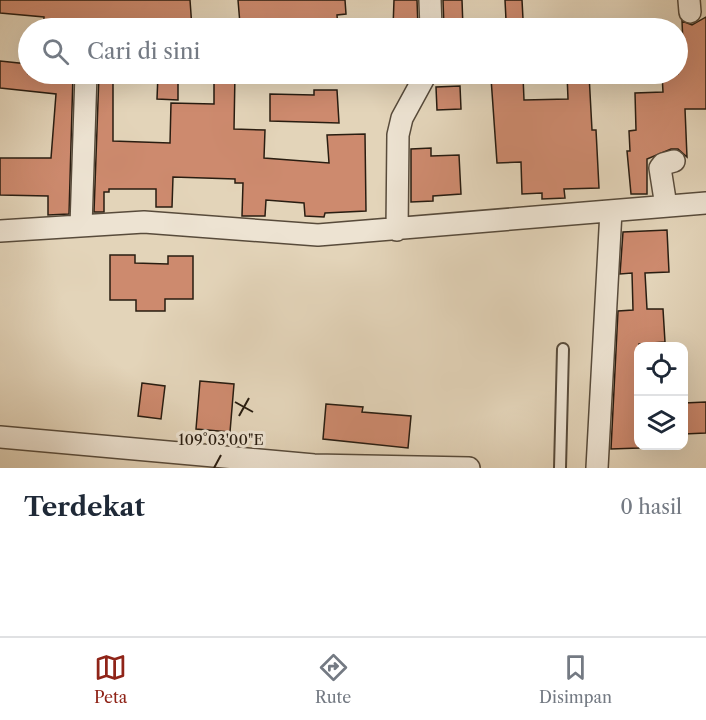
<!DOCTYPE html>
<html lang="id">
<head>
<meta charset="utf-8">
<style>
  :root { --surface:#fff; --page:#f6f6f7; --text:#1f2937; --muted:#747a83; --line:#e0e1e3; --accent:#8f2418 }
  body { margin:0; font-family:"Libre Caslon Text",serif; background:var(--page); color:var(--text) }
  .controls { position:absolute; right:18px; bottom:18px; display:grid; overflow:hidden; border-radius:12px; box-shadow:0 6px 24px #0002 }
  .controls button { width:54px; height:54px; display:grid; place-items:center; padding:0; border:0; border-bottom:2px solid var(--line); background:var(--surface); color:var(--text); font:30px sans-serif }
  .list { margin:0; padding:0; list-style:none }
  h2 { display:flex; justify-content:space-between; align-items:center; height:78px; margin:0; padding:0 24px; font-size:26px }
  h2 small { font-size:20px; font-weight:400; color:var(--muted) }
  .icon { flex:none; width:33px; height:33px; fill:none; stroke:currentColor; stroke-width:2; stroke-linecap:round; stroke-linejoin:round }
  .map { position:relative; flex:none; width:706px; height:468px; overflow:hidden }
  .search { position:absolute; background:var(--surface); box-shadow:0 6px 24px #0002; left:18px; right:18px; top:18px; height:66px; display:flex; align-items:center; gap:15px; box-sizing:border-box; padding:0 21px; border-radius:33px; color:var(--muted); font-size:22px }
  .sheet { height:168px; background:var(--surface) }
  nav { display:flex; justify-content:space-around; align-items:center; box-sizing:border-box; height:84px; border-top:2px solid var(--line); background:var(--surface); font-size:16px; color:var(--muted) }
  nav a { display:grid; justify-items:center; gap:3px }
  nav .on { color:var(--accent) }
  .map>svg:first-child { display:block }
  .building { fill:#cd8a6e; stroke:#291d11; stroke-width:1.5 }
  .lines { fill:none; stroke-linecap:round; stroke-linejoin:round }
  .lane-casing { stroke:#584b3b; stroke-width:14 }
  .street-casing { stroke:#584b3b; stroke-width:24 }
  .lane { stroke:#ede3d2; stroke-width:10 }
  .street { stroke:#ede3d2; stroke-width:21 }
  .ticks { fill:none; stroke:#291d11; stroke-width:2 }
  .ticks-label { font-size:15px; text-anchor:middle; fill:#291d11; stroke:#ede3d2; stroke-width:6; stroke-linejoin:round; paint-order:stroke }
</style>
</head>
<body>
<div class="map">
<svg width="706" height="468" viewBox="0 0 706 468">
  <rect width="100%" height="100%" fill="#e3d4b9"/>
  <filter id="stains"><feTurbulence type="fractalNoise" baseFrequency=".00333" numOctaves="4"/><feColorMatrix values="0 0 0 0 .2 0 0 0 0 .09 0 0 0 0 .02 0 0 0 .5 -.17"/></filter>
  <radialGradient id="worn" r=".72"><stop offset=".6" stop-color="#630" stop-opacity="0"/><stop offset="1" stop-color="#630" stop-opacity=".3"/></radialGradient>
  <path class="building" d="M0,0H190L192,28H86L87,23L44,20V17L0,13Z
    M238,0H345L346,14L337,15L338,28H314V22L240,24Z
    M394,0H417L418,28H393Z
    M443,0H462L463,28H444Z
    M505,0H522L523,19L506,20Z
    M706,17V109H685L687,157L678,149H671L647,159V194H631L627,151H630L629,131L636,130L635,93L663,92L662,74H678V44H683L682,21L692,25Z
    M0,61L28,64V74H73L69,214L48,215V196L0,195V158H51L56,94L0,88Z
    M99,74H113V141L170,143L171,103L214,104V74H235L234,129L265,130L264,158L329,163L327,135L365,134L366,211L325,213L324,217L305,216L304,203L266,200L265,216H242L243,183H235V179L173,177L172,207H156V189H109V192H104V212H94Z
    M158,74H178V100L157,99Z
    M567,74H589L592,130H596L599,188L564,189L565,198L542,199V193L522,194L521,162L497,163L491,78L523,76L524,100L568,99Z
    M460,86L461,109L437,110L436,87Z
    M314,90H337L339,123L270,121V94L314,95Z
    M431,148V156L459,155L461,194L433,196V201L411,202V149Z
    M667,230L669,272L645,273L647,309H663L665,342L639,344V448L611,449L618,311L633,310L632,273L620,274L623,232Z
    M110,255H135V263L168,264V256H193V299H165V311H136V300H110Z
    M200,381L234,384L230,432L196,429Z
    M142,383L165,386L161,419L138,416Z
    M706,402V433L684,434V403Z
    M326,404L363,407L362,412L411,416L408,448L323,439Z"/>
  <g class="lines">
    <defs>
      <path id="lane" d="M560,468L563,349"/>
      <path id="street" d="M430,0L431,28
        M689,0L690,12
        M666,206L660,168L663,164L674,161
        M81,226L86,74
        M397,230L398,135L402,118L426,74
        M0,231L144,222L318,235L706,203
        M0,437L314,465L469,468
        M597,468L611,211"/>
    </defs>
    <use href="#lane" class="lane-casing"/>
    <use href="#street" class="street-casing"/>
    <use href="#lane" class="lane"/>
    <use href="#street" class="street"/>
  </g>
  <path class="ticks" d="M235,402L253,412M239,416L249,398M214,468L221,455"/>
  <g class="ticks-label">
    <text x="221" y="445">109°03'00"E</text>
  </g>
  <rect width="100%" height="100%" filter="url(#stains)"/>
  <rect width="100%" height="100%" fill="url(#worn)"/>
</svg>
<div class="controls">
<button><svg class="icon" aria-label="locate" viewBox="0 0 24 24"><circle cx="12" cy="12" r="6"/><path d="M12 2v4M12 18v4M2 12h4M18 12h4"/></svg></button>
<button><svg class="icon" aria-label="layers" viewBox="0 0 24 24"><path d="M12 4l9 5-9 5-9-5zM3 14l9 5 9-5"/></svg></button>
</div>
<div class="search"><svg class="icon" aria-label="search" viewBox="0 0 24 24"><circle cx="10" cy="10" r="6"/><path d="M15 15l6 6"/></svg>Cari di sini</div>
</div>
<section class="sheet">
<h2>Terdekat<small>0 hasil</small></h2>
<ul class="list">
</ul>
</section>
<nav>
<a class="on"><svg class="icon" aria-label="map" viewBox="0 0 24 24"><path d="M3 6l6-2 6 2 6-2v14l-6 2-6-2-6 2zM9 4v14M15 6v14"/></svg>Peta</a>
<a><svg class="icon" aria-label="directions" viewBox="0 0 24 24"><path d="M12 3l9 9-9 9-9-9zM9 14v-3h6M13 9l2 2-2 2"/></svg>Rute</a>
<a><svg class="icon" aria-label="saved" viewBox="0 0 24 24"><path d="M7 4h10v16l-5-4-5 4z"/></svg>Disimpan</a>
</nav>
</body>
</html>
